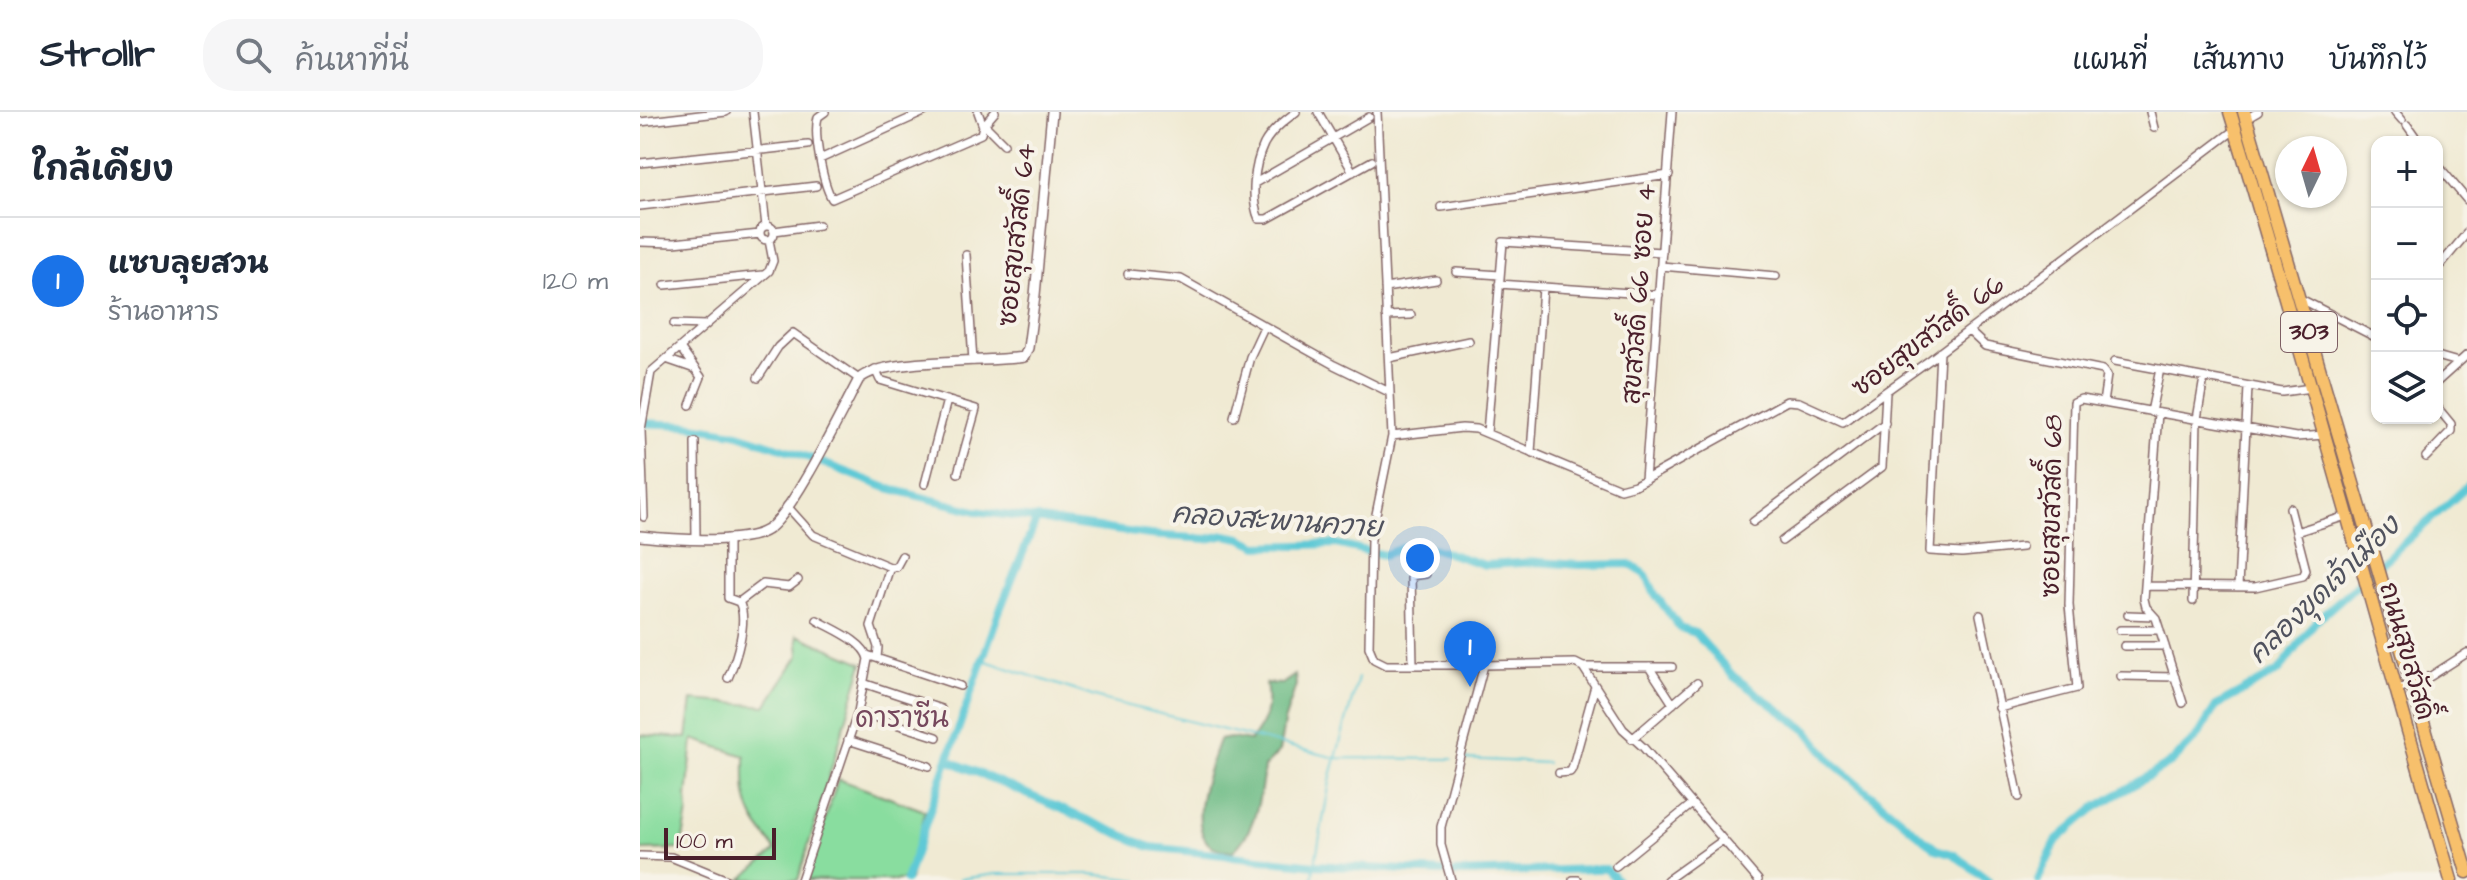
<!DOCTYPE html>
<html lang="th">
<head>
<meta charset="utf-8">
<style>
  :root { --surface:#fff; --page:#f6f6f7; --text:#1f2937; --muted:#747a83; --line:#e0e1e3; --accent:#1a73e8 }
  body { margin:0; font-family:"Architects Daughter","Playpen Sans Thai",sans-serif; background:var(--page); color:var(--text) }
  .controls { position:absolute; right:24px; top:24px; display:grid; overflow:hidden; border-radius:16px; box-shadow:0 2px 6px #0004 }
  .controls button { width:72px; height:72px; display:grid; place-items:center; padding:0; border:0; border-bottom:2px solid var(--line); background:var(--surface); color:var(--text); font:40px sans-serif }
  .compass { position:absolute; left:1635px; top:24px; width:72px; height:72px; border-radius:50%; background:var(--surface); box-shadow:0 2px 6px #0004; rotate:5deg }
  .scale { position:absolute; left:24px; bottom:20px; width:112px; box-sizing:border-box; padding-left:8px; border:4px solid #4a1f2b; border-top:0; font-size:22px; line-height:28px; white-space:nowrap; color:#4a1f2b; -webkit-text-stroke:6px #f7f3e8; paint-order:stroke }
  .you { position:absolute; left:780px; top:446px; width:28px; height:28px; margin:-20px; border:6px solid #fff; border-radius:50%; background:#1a73e8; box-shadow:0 0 0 12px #1a73e833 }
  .badge { display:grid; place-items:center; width:52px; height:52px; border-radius:50%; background:var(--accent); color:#fff; font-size:26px; font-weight:700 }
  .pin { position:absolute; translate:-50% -66px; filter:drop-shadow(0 2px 4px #0008) }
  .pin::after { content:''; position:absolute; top:42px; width:28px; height:24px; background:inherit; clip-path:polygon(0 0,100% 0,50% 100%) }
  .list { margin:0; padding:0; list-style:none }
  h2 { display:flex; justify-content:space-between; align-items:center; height:104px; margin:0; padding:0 32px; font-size:34px }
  h2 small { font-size:26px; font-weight:400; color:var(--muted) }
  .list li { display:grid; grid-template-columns:52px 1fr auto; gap:24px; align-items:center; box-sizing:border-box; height:128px; padding:0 32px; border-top:2px solid var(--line) }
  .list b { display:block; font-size:30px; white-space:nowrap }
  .list p { margin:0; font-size:26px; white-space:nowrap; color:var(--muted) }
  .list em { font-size:26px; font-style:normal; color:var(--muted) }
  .icon { flex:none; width:44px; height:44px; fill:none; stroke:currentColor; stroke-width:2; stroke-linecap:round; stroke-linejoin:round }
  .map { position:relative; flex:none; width:1827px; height:768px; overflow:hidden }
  header { display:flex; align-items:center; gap:48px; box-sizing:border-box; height:112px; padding:0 40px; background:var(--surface); border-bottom:2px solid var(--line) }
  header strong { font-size:38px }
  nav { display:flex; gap:44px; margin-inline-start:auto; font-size:28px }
  .search { width:560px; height:72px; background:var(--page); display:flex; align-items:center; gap:20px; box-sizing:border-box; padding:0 28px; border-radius:32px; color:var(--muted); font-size:30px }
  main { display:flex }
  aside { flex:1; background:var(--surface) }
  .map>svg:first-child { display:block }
  .green { fill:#89dd9f; stroke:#6a7e65; stroke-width:2 }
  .forest { fill:#6ebc86; stroke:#5c6e58; stroke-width:2 }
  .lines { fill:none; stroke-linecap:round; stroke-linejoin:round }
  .stream { stroke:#5ec9d6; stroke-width:2 }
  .canal { stroke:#5ec9d6; stroke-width:8 }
  .minor-casing { stroke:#846666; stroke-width:10 }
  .tertiary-casing { stroke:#846666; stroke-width:12 }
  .primary-casing { stroke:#846666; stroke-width:15 }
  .minor { stroke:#fff; stroke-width:7 }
  .tertiary { stroke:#fff; stroke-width:9 }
  .primary { stroke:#f7c06c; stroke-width:12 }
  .labels { text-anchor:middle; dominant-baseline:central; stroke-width:8; stroke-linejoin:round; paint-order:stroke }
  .shield { fill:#f7f3e8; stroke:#7e5f64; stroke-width:2 }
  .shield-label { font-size:24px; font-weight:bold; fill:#4a1f2b }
  .street-label { font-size:26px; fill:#4a1f2b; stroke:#f7f3e8 }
  .water-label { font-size:28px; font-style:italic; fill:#50525e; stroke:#f7f3e8 }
  .neighbourhood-label { font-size:28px; fill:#76485d; stroke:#f7f3e8 }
</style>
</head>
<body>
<header>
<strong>Strollr</strong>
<div class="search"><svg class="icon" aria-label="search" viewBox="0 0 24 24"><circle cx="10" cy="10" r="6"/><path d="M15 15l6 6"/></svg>ค้นหาที่นี่</div>
<nav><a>แผนที่</a><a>เส้นทาง</a><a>บันทึกไว้</a></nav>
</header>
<main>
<aside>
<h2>ใกล้เคียง<small></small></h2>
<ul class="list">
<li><span class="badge">1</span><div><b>แซบลุยสวน</b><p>ร้านอาหาร</p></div><em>120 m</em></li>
</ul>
</aside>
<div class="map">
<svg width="1827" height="768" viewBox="0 0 1827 768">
  <rect width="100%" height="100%" fill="#f7f3e8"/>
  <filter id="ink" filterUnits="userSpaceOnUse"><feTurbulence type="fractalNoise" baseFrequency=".0125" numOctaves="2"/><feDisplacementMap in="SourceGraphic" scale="16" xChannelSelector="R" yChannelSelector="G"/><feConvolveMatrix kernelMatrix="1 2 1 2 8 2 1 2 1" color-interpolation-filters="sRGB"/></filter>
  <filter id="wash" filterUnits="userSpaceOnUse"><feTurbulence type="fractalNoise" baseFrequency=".006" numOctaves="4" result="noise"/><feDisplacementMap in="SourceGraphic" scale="32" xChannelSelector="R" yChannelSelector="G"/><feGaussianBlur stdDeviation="1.8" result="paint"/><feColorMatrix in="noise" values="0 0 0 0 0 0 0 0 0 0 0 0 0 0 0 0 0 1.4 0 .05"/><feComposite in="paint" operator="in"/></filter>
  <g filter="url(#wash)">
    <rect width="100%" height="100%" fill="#f0ead3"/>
    <path class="green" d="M157,523L223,551L158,768L102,767L135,739C131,728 123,722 117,712C103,690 105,669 105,644L53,627L47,685L48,701L41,737L0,738V623L47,626L52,588L126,594L159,543Z
      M198,667L285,699L270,768H166Z"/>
    <path class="forest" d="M655,563L656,573L644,610L639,640L624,655C621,683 615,720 593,739C583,738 570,737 565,727C550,703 570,653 579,628L591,626L610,629C626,609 630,597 626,571L642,572Z"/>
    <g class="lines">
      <path class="stream" d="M343,548L461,587L696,646L812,647
        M824,647L907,651
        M320,767L356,762H452L498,768
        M672,768L691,664L718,566"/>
      <path class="canal" d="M0,311L47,313L95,321L157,341L247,376L336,399L510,423L568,427L585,423L601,426L618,434L696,432L744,443L767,434L792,436L845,453L898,450L939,453L989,452L1006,463L1015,482L1040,516L1055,521L1093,564L1168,619L1193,651L1296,737L1313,742L1348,768
        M308,648L510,735L675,753L802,760
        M815,761L954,757H966L977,768
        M266,768L359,500L397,406
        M1398,768L1417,728L1453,697L1532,650L1558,624L1576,594L1639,559L1675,510L1827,375"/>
    </g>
  </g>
  <g filter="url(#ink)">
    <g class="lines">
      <defs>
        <path id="minor" d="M113,0L126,114
          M185,0L178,5C173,23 183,72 192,87L341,22L343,14L338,0
          M656,0C644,9 631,19 624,32C614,53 610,87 619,107H627L732,49
          M678,0L713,60
          M737,0L752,324L731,427L729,535L734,547L746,553H844L801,715V733L811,768
          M1510,0L1514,16
          M1755,0L1762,8
          M1606,7L1618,0
          M0,10L86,0
          M344,12L364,32
          M1767,13L1779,30
          M343,14L355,0
          M180,47L284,0
          M0,51L168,33
          M1797,52L1827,88
          M615,71L729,5
          M0,94L176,74
          M801,95L1029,63
          M120 121a7 7 0 1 1 14 0a7 7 0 1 1-14 0Z
          M134,119L179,113
          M0,130L34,131L120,122
          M326,143L333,249
          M1021,154L1136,164
          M1797,157L1827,121
          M816,160L860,163
          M488,162L541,167L694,253L749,280
          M859,172L1019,183
          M25,173L123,163
          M745,176L796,168
          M1661,187L1737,226
          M746,204L771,203
          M34,212L66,213
          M1329,219L1345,234L1463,258L1467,263L1463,291
          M41,237L61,265L50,293
          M1300,240L1290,439L1322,441L1382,435
          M1797,244L1818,250
          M749,246L829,229
          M26,247L52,256
          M1475,249L1642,280L1671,276
          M235,257L240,268L336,297L318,361
          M118,266L138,235L153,221L219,267
          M1797,270L1827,243
          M1511,300L1520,257
          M1518,301L1504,487L1506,495L1516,506L1543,591
          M594,305L610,245L624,215
          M847,321L863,130L1022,140
          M752,324L822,316L836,317L980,377L995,373L1147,289L1159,290L1203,310L1291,247L1597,16
          M55,330L56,427
          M891,340L903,176
          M1786,345L1811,319V312L1797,295
          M1005,368L1032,0
          M285,372L307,288
          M147,394L173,423L250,455H256L262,444
          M4,405L1,318L11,260L129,159L133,149L129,128
          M1113,410L1245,311
          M1656,420L1706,404
          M1142,429L1242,355L1246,280
          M1505,474L1615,475L1663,464L1666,458L1650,396
          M1598,475L1608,275
          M1553,489L1557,307L1564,266
          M99,490L123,472L149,475L158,468
          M1340,503L1379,685
          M1488,503L1514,504
          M1480,518H1520
          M1484,534H1525
          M227,543L320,574
          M237,546L238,535L231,514L250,455
          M773,553L771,464L786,462
          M844,553L935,551L943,555L983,617L1003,635L1118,768
          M943,555H1032
          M1009,555L1033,592
          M1481,564L1535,565
          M88,566C96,548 109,508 99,490L88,486V426
          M223,571L301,597
          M1756,578L1791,564L1827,541
          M1359,596L1437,576L1429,493L1434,290L1441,287L1656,325L1685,323
          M218,600L297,625
          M992,627L1057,571
          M208,628L289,654
          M919,661L930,660L932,657L955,574
          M0,744L31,745L87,768
          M976,754L1052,692
          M161,768L218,600L228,547C224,529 192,517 177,508
          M933,768H938
          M1027,768L1083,728"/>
        <path id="tertiary" d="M0,424C28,427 104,433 127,418C152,403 203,297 219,267C242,245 347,251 384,245L388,236L395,183L412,0"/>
        <path id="primary" d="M1590,0C1668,255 1736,512 1811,768
          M1604,0L1827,760"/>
      </defs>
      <use href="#minor" class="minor-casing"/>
      <use href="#tertiary" class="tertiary-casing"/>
      <use href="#primary" class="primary-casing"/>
      <use href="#minor" class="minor"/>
      <use href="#tertiary" class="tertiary"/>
      <use href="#primary" class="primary"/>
    </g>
  </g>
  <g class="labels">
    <rect class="shield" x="1641" y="200" width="56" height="40" rx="6"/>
    <g class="shield-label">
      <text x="1669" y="220">303</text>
    </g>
    <g class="street-label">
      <text transform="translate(377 123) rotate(-84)">ซอยสุขสวัสดิ์ 64</text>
      <text transform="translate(999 182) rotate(-86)">สุขสวัสดิ์ 66 ซอย 4</text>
      <text transform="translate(1288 224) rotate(-37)">ซอยสุขสวัสดิ์ 66</text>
      <text transform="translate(1412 394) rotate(-89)">ซอยสุขสวัสดิ์ 68</text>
      <text transform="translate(1767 539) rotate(74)">ถนนสุขสวัสดิ์</text>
    </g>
    <g class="water-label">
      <text transform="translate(637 409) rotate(4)">คลองสะพานควาย</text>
      <text transform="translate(1684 478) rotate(-44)">คลองขุดเจ้าเมือง</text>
    </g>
    <g class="neighbourhood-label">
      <text x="262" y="606">ดาราซีน</text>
    </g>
  </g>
</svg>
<div class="controls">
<button>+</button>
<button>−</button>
<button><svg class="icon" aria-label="locate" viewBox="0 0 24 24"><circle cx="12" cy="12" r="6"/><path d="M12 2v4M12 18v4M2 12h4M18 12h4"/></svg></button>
<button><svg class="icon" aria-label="layers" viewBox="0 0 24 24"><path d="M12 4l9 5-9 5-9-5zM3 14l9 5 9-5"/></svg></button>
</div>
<svg class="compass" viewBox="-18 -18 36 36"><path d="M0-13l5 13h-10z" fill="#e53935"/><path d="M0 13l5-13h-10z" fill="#747a83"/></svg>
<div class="scale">100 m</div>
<div class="you"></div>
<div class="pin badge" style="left:830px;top:575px">1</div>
</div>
</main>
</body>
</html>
